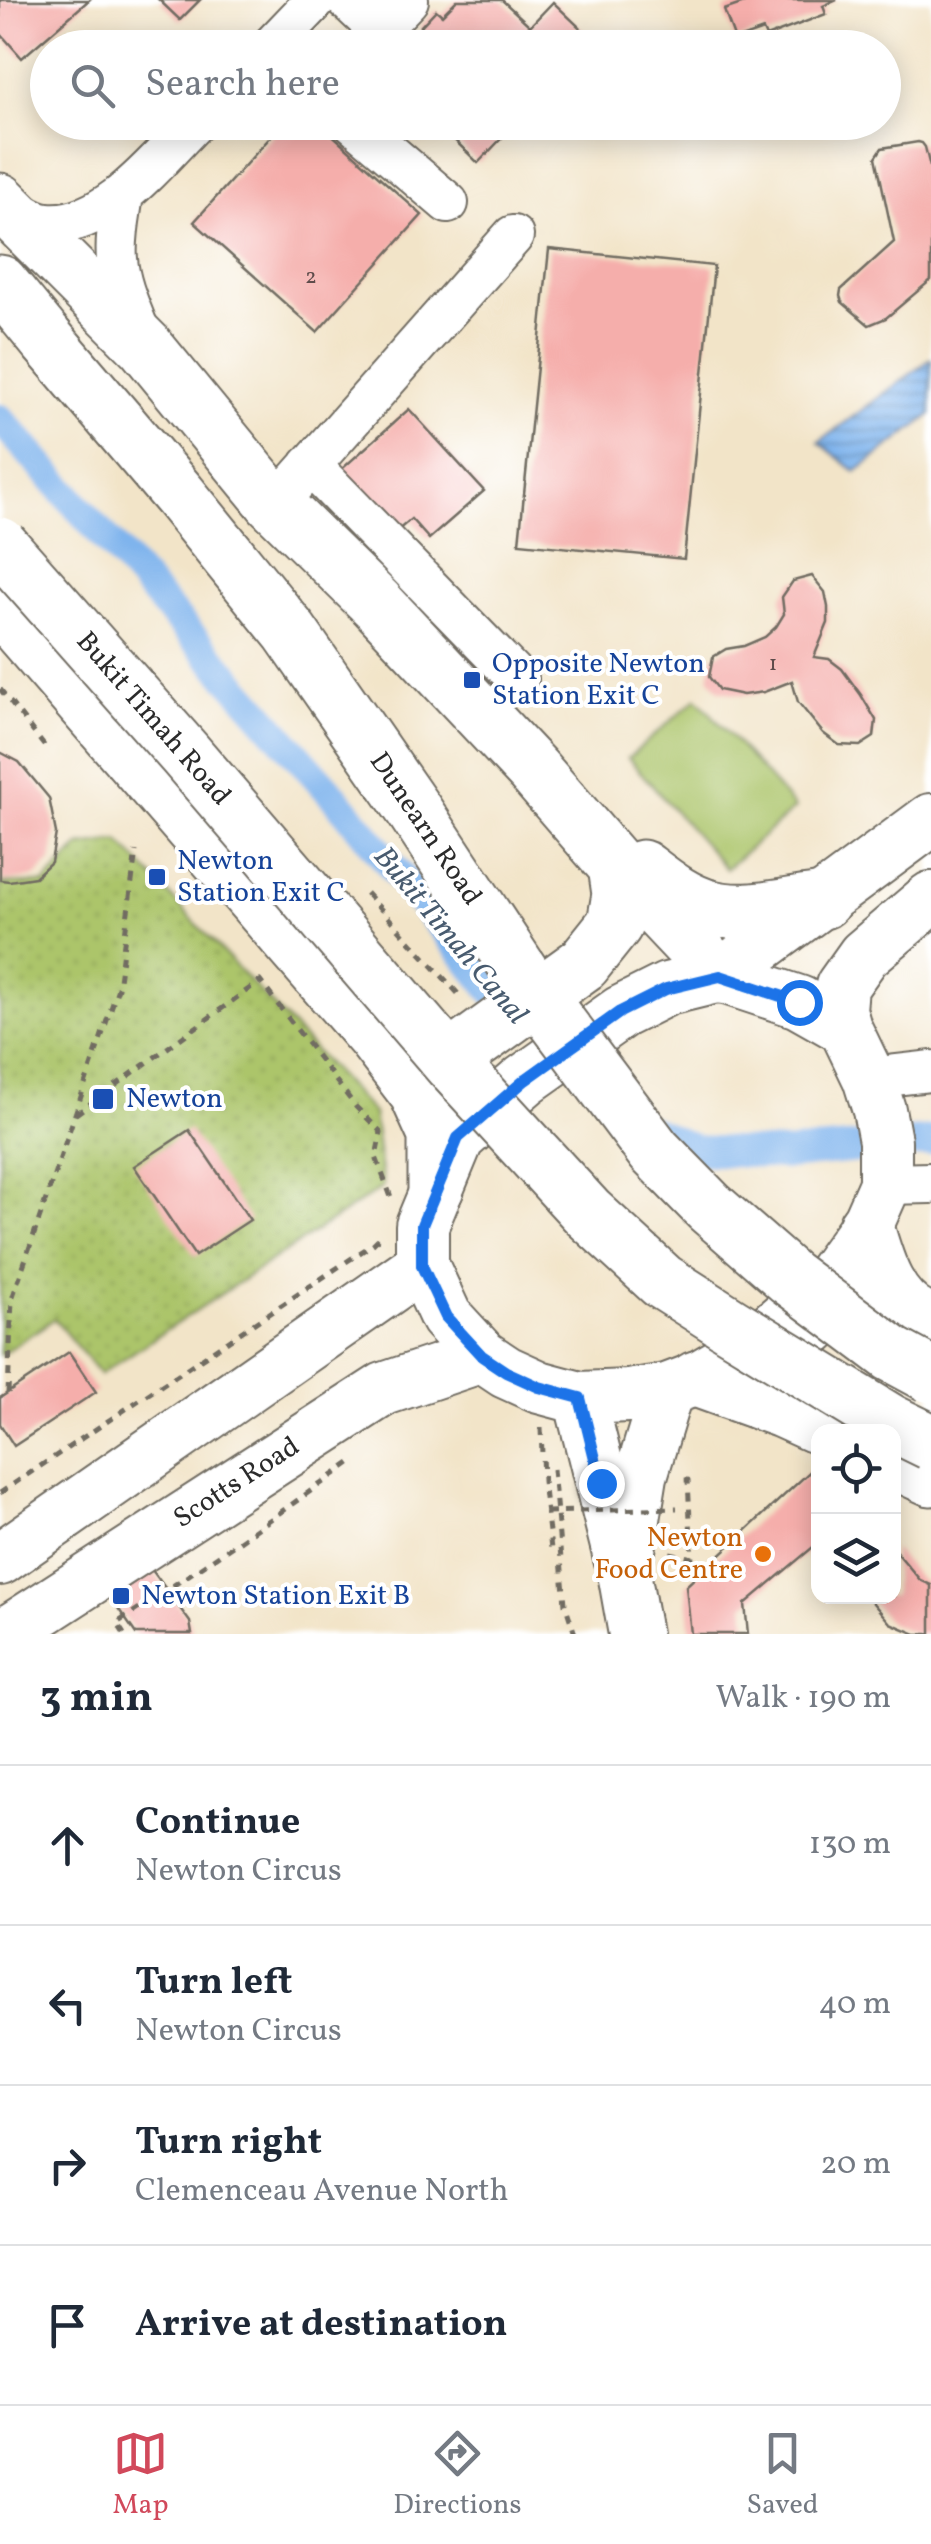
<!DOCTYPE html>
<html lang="en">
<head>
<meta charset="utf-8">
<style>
  :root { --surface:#fff; --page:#f6f6f7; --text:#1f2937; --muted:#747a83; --line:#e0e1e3; --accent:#d1495b }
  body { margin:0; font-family:Vollkorn,serif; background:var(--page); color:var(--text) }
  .controls { position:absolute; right:30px; bottom:30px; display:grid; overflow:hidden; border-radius:20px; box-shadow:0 5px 25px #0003 }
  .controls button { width:90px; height:90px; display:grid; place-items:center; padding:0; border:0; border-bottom:2px solid var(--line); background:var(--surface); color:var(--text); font:50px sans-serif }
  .stop { position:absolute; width:30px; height:30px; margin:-22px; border:8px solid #1a73e8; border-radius:50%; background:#fff }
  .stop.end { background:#1a73e8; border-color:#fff; box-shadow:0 2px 10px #0008 }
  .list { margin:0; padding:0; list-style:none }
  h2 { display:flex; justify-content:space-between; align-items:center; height:130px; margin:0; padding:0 40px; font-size:42px }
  h2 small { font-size:32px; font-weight:400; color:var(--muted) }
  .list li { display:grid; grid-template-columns:65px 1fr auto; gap:30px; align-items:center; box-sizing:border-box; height:160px; padding:0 40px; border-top:2px solid var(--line) }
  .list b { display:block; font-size:38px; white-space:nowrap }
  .list p { margin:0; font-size:32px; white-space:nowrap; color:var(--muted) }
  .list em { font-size:32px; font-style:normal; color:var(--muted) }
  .icon { flex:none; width:55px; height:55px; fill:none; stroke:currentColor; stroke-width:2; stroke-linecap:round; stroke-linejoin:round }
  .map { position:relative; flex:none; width:931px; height:1634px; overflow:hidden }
  .search { position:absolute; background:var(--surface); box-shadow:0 5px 25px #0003; left:30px; right:30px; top:30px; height:110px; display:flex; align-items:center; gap:25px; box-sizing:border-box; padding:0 35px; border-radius:55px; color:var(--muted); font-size:38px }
  .sheet { height:770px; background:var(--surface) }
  nav { display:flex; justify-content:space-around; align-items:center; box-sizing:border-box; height:140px; border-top:2px solid var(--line); background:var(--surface); font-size:28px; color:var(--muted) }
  nav a { display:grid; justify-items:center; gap:5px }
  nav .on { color:var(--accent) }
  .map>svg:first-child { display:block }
  .grass { fill:url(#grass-dots); stroke:#6c784b; stroke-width:2.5 }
  .pitch { fill:#acc56b; stroke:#6c784b; stroke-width:2.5 }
  .water { fill:url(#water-rules); stroke:#55708c; stroke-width:2.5 }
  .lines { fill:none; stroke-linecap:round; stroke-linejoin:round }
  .canal { stroke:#7fb4ed; stroke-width:30 }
  .building { fill:#f5aeab }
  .minor-casing { stroke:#716c62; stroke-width:44 }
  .major-casing { stroke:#716c62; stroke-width:56 }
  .highway-casing { stroke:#716c62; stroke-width:59 }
  .path { stroke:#716c62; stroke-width:5; stroke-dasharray:8 8; stroke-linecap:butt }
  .minor { stroke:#fff; stroke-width:40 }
  .major { stroke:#fff; stroke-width:52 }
  .highway { stroke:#fff; stroke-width:55 }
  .highway-bridge-casing { stroke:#716c62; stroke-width:59; stroke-linecap:butt }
  .path-bridge { stroke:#716c62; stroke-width:5; stroke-dasharray:8 8; stroke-linecap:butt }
  .highway-bridge { stroke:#fff; stroke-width:55 }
  .route { stroke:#1a73e8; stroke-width:12 }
  .transit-dot { fill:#1a4fb4; stroke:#fff; stroke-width:4 }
  .food-dot { fill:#e8710a; stroke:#fff; stroke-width:4 }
  .labels { text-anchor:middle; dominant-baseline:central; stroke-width:8; stroke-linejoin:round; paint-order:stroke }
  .number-label { font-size:22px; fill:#5e4c4b }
  .transit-label { font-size:28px; fill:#164399; stroke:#fff; text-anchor:start }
  .street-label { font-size:28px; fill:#2b2b2b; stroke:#fff }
  .food-label { font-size:28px; fill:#c56008; stroke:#fff; text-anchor:end }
  .water-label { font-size:30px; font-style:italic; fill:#485b6f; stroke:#fff }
</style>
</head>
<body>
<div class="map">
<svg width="931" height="1634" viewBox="0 0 931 1634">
  <defs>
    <pattern id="grass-dots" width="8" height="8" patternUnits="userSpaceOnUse" patternTransform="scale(2.5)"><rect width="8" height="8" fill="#acc56b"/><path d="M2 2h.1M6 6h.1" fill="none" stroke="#94a95d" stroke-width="1.8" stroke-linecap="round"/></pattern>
    <pattern id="water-rules" width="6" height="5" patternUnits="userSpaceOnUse" patternTransform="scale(2.5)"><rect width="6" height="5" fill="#7fb4ed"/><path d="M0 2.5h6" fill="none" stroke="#6893c0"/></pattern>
  </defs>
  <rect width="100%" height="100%" fill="#fff"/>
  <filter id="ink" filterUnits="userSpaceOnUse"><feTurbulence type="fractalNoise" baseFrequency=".01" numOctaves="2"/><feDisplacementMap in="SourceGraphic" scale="20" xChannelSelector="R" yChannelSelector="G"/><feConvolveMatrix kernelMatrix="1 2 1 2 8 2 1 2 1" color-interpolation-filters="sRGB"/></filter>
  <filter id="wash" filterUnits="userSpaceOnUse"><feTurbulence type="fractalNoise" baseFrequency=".0048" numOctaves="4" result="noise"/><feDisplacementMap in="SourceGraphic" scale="40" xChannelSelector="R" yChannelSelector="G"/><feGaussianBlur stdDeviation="2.25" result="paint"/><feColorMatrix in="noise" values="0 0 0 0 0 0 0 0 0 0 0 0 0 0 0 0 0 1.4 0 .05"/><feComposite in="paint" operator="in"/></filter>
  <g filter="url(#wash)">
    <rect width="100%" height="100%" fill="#f2e4c8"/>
    <path class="grass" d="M119,841L373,1113L383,1187L100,1374L54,1319L0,1355V884L45,883L80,846Z"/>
    <path class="pitch" d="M697,698L795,808L726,869L628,758Z"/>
    <path class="water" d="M931,359V415L856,472L819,442Z"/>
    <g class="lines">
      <path class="canal" d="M0,419L345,809L520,1023
        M652,1131L696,1150L786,1155L931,1141"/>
    </g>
    <g id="blocks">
      <path class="building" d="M0,0H89L22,58L0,33Z
        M159,0H200L180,20Z
        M457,0H502L530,26L553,2L595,42L590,48H429L435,42L420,27L436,10L442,15Z
        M747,0H837L823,6L826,14L766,37L763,30L735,40L724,10L747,2Z
        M284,122H318L422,215L317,332L194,222Z
        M436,122H517L478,163Z
        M918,142L922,143L925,147L931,171V280L886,318L869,325L842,302L840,296L841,290L894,242L876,157L882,148Z
        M549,249L714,266L684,559L519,543Z
        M409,409L484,491L429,539L411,519L389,538L334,476Z
        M812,576L825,592L828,607V623L814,657L829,659L842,669L861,695L876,720L874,737L860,746L839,745L823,733L798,702L792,681L764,692L743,695L719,690L709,677L713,657L726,649L744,646L765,637L776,627L784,614L782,597L793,581Z
        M0,752L19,762L49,798L56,833L51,862L35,877L9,881L0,880Z
        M189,1130L250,1220L195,1256L134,1166Z
        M69,1352L96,1392L14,1446L0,1424V1398Z
        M818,1464V1543L745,1604L748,1634H691L686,1586Z
        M894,1549L920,1580L931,1585V1634H916L890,1623L867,1596H894Z
        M152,1570L190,1622L192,1634H136L111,1598Z"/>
    </g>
  </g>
  <g filter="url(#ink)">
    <use href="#blocks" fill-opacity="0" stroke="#716c62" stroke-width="2.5"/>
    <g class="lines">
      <defs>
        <path id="minor" d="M347,0L398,48
          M379,30L408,0
          M270,48L316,0
          M353,122L448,203
          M123,195C120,216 115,238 117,259C119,286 132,312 141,336
          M10,207C21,212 35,222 47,223C105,229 158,159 195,122
          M310,465L518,679
          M273,502L293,485L513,236
          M869,1078L931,1071
          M885,1184L931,1183"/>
        <path id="major" d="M720,976L931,820
          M845,1028L799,1002L720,976L667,989L621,1012L525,1080L458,1138L422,1225V1265L446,1317L482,1356L506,1372L539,1387L580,1398L628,1396L667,1390L696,1379L747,1349L828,1280L866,1227L885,1184V1141L879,1110L869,1078L845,1028L840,1010L842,986L864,955L931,898
          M580,1398L625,1578L635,1634
          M628,1556L641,1476L667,1390
          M0,1559L422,1265
          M5,1634L384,1389L482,1356"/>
        <path id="highway" d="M0,201L145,346L273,502L377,604L533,770L616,866L720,976
          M0,283L46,339
          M0,607L375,1038L417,1093L436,1135V1188
          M642,868C663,884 685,902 711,908C746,917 788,905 823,901
          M583,964L615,924L620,894L616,866
          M866,1227C876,1261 887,1303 922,1319
          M696,1379L782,1410L815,1425
          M800,1418L784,1397L780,1377L787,1351L843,1300L874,1301L913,1315
          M894,1461L931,1478"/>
      </defs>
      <use href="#minor" class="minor-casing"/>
      <use href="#major" class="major-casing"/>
      <use href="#highway" class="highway-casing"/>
      <path class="path" d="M0,689L49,752
        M366,893L463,999
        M76,1114L260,981L356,1107L381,1132L376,1157L391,1197
        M8,1393L12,1299L118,988L136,851
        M541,1428L543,1481L551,1549
        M553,1469L565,1604L575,1634
        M0,1493L373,1244L383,1234
        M670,1553L692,1558L688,1480H680
        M124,1634L117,1623L234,1545L356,1459"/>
      <use href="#minor" class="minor"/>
      <use href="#major" class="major"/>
      <use href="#highway" class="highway"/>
      <defs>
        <path id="highway-bridge" d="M46,339L179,495L290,632L413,809L528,983L654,1151L709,1207L789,1277L892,1354L931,1375
          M0,545L185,754L452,1065L588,1213L662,1281L731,1325L890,1422L931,1442
          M458,1054L583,964"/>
      </defs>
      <use href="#highway-bridge" class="highway-bridge-casing"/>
      <path class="path-bridge" d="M547,1512L677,1508"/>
      <use href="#highway-bridge" class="highway-bridge"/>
    </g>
  </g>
  <g class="lines" filter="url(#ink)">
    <path class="route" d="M601,1483L580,1398L539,1387L506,1372L482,1356L446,1317L422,1266V1225L458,1138L525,1080L620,1012L666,989L720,976L799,1002"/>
  </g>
  <g class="transit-dot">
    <rect x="462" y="670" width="20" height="20" rx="5"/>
    <rect x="147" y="867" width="20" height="20" rx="5"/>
    <rect x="91" y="1087" width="24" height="24" rx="5"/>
    <rect x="111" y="1586" width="20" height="20" rx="5"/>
  </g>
  <circle class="food-dot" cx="763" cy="1554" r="10"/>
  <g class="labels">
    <g class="number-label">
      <text x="311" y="277">2</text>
      <text x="773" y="664">1</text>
    </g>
    <g class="transit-label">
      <text x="492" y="664">Opposite Newton<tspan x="492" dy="32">Station Exit C</tspan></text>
      <text x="177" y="861">Newton<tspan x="177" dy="32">Station Exit C</tspan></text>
      <text x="126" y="1099">Newton</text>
      <text x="141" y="1596">Newton Station Exit B</text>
    </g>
    <g class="street-label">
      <text transform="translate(153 719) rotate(49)">Bukit Timah Road</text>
      <text transform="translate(425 829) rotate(56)">Dunearn Road</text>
      <text transform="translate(237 1483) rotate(-33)">Scotts Road</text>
    </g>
    <g class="food-label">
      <text x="743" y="1538">Newton<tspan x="743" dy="32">Food Centre</tspan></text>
    </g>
    <g class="water-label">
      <text transform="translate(450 936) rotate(50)">Bukit Timah Canal</text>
    </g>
  </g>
</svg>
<div class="controls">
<button><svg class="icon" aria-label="locate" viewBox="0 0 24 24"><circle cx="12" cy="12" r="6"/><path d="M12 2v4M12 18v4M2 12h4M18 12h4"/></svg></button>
<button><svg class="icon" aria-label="layers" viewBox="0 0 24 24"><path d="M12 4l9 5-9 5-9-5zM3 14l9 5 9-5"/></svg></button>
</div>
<div class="stop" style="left:799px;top:1002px"></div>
<div class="stop end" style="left:601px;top:1483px"></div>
<div class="search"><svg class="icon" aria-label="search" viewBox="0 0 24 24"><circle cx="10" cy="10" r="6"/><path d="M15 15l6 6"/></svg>Search here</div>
</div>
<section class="sheet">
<h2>3 min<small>Walk · 190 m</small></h2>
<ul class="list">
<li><svg class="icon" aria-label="ahead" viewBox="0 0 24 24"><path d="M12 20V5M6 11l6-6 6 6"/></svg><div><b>Continue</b><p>Newton Circus</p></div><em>130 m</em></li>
<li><svg class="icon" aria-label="left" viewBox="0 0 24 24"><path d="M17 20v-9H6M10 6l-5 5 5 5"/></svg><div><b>Turn left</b><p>Newton Circus</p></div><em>40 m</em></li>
<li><svg class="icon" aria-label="right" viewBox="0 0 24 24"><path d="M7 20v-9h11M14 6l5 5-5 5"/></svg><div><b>Turn right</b><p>Clemenceau Avenue North</p></div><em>20 m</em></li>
<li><svg class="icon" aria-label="arrive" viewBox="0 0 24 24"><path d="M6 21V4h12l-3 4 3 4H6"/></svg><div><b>Arrive at destination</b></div></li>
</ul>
</section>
<nav>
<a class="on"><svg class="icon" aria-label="map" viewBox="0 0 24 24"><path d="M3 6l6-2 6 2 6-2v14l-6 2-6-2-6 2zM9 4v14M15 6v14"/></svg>Map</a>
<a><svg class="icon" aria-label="directions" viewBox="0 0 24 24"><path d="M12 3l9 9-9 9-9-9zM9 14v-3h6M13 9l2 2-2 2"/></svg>Directions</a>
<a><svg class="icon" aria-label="saved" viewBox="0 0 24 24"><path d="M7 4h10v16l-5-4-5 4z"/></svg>Saved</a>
</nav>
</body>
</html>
